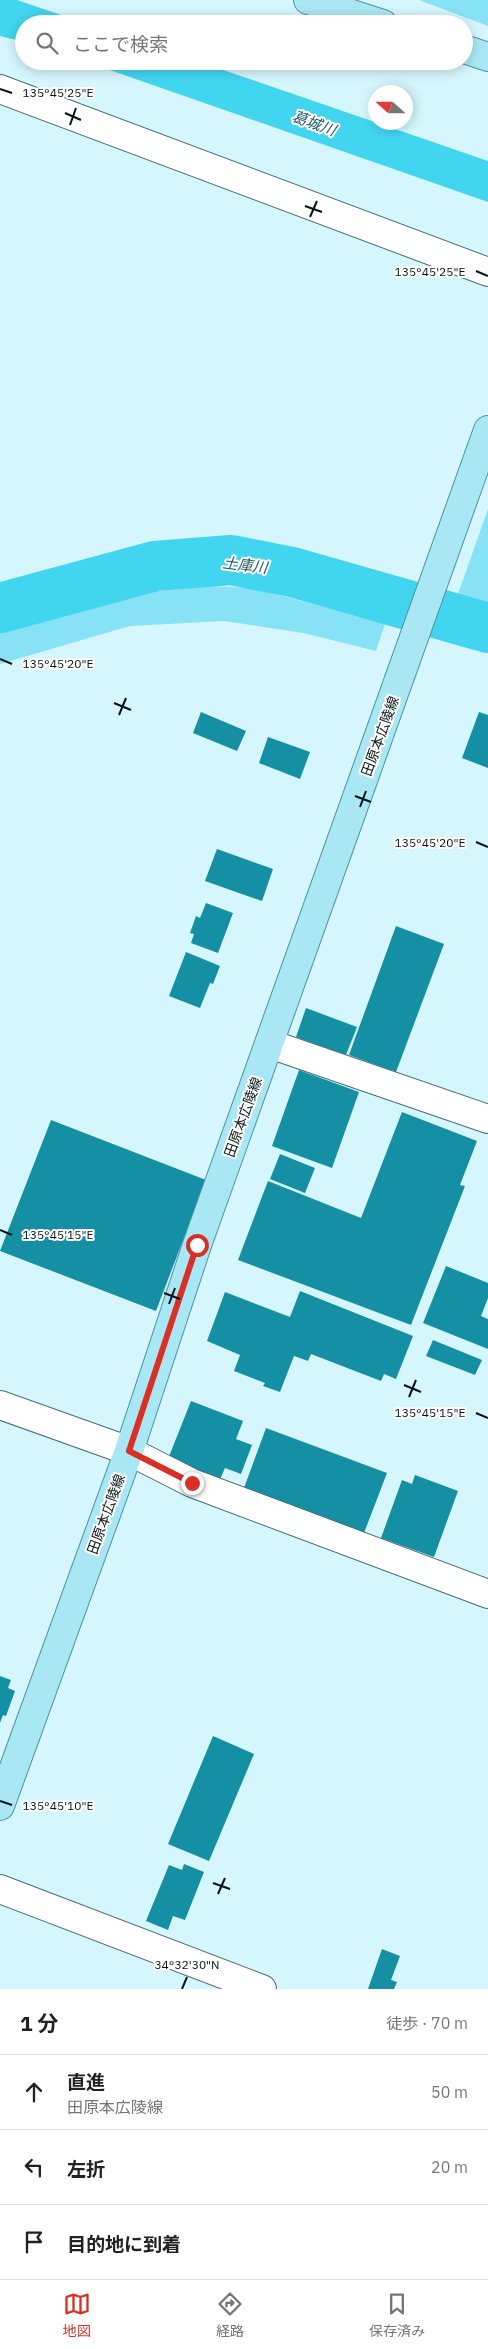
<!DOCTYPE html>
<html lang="ja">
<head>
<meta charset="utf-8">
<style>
  :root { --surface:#fff; --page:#f6f6f6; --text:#222; --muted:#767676; --line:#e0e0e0; --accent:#d93025 }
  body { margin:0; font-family:"IBM Plex Sans","Noto Sans JP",sans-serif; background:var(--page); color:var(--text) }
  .compass { position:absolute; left:368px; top:85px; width:45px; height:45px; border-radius:50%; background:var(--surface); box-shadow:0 2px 12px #0003; rotate:291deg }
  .stop { position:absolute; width:15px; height:15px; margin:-11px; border:4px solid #d93025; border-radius:50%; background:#fff }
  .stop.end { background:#d93025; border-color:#fff; box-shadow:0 1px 5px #0008 }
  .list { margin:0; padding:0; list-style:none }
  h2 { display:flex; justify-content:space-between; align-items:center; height:65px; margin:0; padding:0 20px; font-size:21px }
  h2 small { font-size:16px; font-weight:400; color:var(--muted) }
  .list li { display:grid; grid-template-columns:32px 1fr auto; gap:15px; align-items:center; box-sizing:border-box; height:75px; padding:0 20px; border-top:1px solid var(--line) }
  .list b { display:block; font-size:19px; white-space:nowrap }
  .list p { margin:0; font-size:16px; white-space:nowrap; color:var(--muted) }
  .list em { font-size:16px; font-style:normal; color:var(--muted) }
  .icon { flex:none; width:28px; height:28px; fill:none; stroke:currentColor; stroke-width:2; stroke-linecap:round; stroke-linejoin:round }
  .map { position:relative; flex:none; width:488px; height:1989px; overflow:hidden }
  .search { position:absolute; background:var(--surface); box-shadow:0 2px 12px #0003; left:15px; right:15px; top:15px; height:55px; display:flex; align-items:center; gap:12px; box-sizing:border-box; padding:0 18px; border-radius:28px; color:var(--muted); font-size:19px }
  .sheet { height:290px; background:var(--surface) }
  nav { display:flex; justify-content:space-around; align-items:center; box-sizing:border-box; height:70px; border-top:1px solid var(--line); background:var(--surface); font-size:14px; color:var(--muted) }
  nav a { display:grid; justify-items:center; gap:2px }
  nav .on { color:var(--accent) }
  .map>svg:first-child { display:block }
  .green { fill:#87e2f5 }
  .water { fill:#42d5f0 }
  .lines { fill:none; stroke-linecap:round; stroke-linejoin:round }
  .river { stroke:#42d5f0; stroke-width:50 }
  .building { fill:#158fa3 }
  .minor-casing { stroke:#486c75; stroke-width:30 }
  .major-casing { stroke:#4b92a2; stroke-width:30 }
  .minor { stroke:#fff; stroke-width:28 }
  .major { stroke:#aae7f4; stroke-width:28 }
  .route { stroke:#d93025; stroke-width:6 }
  .ticks { fill:none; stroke:#051316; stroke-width:2 }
  .labels { text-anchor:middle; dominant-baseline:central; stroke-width:4; stroke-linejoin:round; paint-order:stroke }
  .street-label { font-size:14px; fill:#051316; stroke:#fff }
  .water-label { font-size:15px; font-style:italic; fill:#1a5561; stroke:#fff }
  .ticks-label { font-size:12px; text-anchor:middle; fill:#051316; stroke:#fff; stroke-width:4; stroke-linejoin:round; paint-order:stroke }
</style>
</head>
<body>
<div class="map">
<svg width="488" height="1989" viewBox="0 0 488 1989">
  <rect width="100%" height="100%" fill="#d5f6fd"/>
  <path class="green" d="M419,0H488V26Z
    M488,509V605L458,594Z
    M209,586L254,588L385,624L376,651L303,633L224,621L130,626L0,664V627L22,619L117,595Z"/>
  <path class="water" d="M0,0H17L88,24H24V42L0,36Z
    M84,61H197L488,161V202Z"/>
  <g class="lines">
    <path class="river" d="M0,608L155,566L231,560L292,572L488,628"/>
  </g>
  <path class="building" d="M201,712L246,731L237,751L193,733Z
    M479,712L488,715V768L462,758Z
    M268,737L310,752L300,779L259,763Z
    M217,849L273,869L262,901L205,881Z
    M206,903L233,913L218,953L191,943L194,934L190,933L196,916L200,918Z
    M396,926L444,944L396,1072L349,1055Z
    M186,952L220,966L213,984L210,983L200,1008L169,996Z
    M306,1008L357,1027L346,1055L296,1037Z
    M299,1070L359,1092L332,1168L272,1146Z
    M402,1112L477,1141L460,1185L465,1186L411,1325L238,1260L268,1181L361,1218Z
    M51,1120L206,1180L156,1311L0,1251Z
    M280,1154L315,1168L305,1193L270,1179Z
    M446,1266L488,1283V1298L481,1316L488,1319V1349L423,1323Z
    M300,1291L413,1336L396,1379L384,1374L381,1381L311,1354L308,1361L294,1356L280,1392L263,1386L265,1383L234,1371L240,1355L207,1341L225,1292L290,1317Z
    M433,1340L482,1360L475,1375L426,1356Z
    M191,1401L243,1421L236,1439L252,1445L241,1474L225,1468L220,1479L168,1459Z
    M266,1428L387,1473L364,1533L244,1488Z
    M415,1475L458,1491L434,1557L381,1538L402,1480L412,1484Z
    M0,1676L11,1680L8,1688L15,1691L6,1716L3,1715L0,1723Z
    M213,1736L254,1754L209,1861L168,1844Z
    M184,1864L204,1872L185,1920L173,1916L168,1930L146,1921L169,1865L182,1870Z
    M382,1949L400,1956L391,1980L397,1982L394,1989H368Z"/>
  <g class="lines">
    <defs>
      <path id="minor" d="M0,89L488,272
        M270,1044L488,1119
        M0,1405L129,1451L192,1483L488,1594
        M0,1889L262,1989"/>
      <path id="major" d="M308,0L383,24
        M464,49L488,57
        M0,1806L129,1451L197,1245L488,430"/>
    </defs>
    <use href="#minor" class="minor-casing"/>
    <use href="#major" class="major-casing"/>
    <use href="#minor" class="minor"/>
    <use href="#major" class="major"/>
  </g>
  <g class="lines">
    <path class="route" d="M192,1483L129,1451L197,1245"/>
  </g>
  <path class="ticks" d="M0,89L12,93M65,113L81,120M70,125L76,108M305,206L322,212M310,217L317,201M476,271L488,276M0,659L12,664M114,703L131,710M119,715L126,698M355,796L371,802M360,807L366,791M476,842L488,847M0,1230L12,1235M164,1293L180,1299M169,1304L175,1288M404,1385L421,1392M409,1397L416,1380M476,1413L488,1418M0,1801L12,1805M213,1883L230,1889M218,1894L225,1878M182,1989L187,1977"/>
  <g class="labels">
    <g class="street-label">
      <text transform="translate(380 736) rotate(-70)">田原本広陵線</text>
      <text transform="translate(243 1117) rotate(-70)">田原本広陵線</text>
      <text transform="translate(106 1514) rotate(-70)">田原本広陵線</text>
    </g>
    <g class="water-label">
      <text transform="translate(314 123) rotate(20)">葛城川</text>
      <text transform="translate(245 565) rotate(7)">土庫川</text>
    </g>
  </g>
  <g class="ticks-label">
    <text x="58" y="97">135°45'25"E</text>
    <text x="430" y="276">135°45'25"E</text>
    <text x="58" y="668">135°45'20"E</text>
    <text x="430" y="847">135°45'20"E</text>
    <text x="58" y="1239">135°45'15"E</text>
    <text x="430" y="1417">135°45'15"E</text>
    <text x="58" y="1810">135°45'10"E</text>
    <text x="187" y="1969">34°32'30"N</text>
  </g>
</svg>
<svg class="compass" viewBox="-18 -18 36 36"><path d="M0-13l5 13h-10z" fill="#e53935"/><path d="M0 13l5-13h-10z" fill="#767676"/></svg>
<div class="stop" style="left:197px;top:1245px"></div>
<div class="stop end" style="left:192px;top:1483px"></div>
<div class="search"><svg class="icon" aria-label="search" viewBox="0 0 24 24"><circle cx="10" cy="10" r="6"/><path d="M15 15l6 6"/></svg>ここで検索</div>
</div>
<section class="sheet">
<h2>1 分<small>徒歩 · 70 m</small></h2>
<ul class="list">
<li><svg class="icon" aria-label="ahead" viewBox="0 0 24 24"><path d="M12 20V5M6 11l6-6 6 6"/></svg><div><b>直進</b><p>田原本広陵線</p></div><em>50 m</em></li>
<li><svg class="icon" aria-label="left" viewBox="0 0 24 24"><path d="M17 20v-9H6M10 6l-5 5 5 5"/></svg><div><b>左折</b></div><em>20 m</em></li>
<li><svg class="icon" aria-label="arrive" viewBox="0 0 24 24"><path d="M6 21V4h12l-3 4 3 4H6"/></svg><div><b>目的地に到着</b></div></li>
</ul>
</section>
<nav>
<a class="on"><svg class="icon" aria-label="map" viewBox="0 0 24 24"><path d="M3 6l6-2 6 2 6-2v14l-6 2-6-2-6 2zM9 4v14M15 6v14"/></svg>地図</a>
<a><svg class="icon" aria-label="directions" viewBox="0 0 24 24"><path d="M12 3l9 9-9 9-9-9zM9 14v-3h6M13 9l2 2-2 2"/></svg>経路</a>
<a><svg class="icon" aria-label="saved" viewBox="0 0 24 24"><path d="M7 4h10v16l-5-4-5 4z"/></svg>保存済み</a>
</nav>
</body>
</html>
